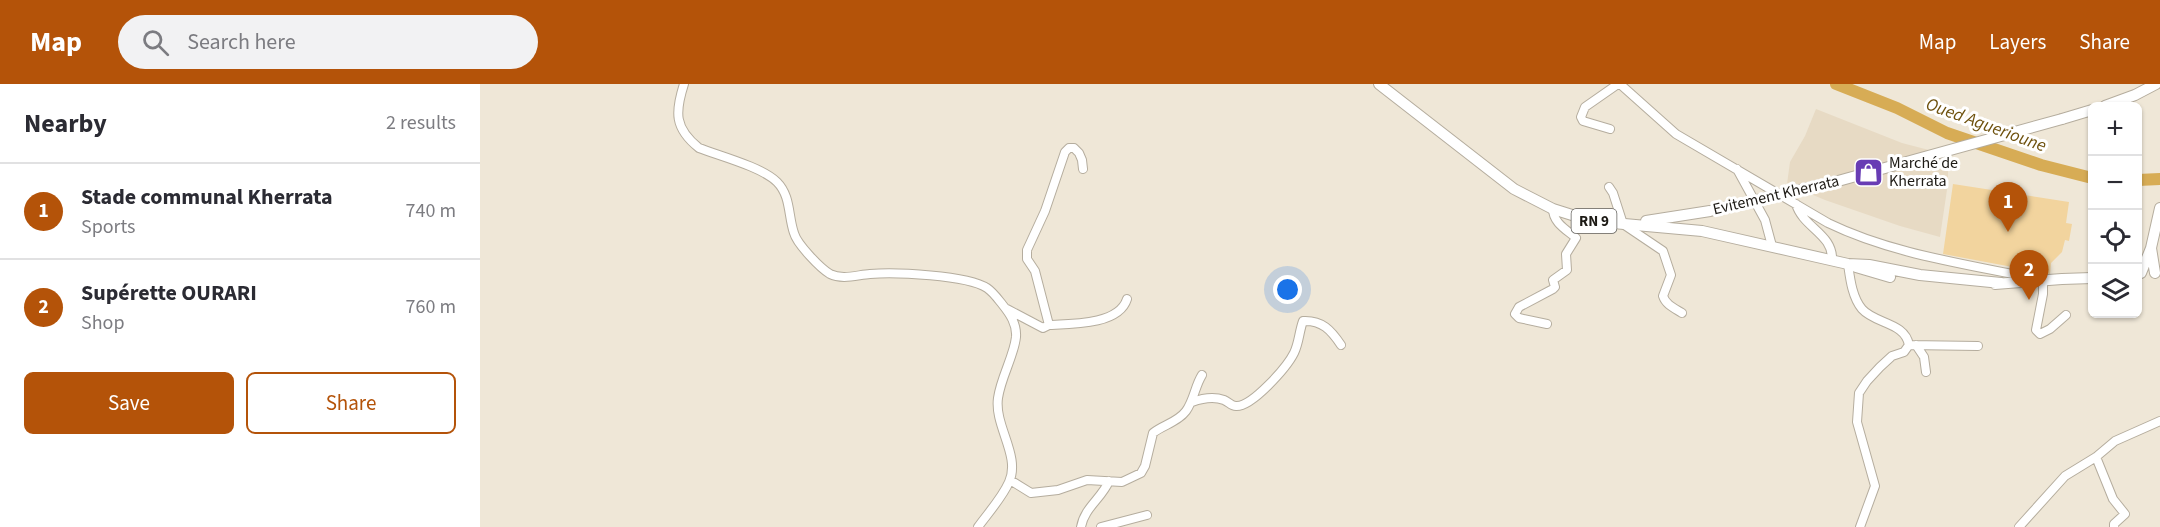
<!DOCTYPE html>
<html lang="en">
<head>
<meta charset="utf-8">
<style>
  :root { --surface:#fff; --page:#f2f2f3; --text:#2b2b33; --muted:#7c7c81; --line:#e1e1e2; --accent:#b45309 }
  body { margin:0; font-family:"Source Sans 3",sans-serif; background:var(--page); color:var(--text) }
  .controls { position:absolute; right:18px; top:18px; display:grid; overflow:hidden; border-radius:9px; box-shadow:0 2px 4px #0004 }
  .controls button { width:54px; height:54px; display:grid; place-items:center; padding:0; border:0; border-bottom:2px solid var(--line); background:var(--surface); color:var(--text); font:30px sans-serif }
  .you { position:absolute; left:808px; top:206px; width:21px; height:21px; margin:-15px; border:4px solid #fff; border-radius:50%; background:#1a73e8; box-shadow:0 0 0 9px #1a73e833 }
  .badge { display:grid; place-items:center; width:39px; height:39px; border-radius:50%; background:var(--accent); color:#fff; font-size:20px; font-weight:700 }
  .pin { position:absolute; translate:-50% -50px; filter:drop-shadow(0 2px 3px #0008) }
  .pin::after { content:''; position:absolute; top:32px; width:21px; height:18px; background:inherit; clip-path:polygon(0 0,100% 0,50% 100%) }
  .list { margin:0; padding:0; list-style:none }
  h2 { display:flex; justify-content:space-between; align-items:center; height:78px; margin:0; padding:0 24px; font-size:26px }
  h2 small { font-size:20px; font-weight:400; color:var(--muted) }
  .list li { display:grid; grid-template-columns:39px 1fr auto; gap:18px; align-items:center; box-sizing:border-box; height:96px; padding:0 24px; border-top:2px solid var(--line) }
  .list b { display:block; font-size:22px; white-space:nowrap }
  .list p { margin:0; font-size:20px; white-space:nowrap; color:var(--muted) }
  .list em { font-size:20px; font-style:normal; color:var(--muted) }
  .actions { display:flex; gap:12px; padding:18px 24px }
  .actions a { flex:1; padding:14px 0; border:2px solid var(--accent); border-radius:9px; text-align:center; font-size:21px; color:var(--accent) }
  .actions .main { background:var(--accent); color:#fff }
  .icon { flex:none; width:33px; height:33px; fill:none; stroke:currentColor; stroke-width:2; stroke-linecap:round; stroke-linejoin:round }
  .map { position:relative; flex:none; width:1680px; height:443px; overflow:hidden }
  header { display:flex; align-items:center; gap:36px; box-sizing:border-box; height:84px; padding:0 30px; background:var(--accent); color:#fff }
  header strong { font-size:28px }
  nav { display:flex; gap:33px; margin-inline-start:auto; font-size:21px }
  .search { width:420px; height:54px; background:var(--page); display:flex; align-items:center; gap:15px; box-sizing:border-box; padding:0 21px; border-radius:33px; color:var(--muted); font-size:22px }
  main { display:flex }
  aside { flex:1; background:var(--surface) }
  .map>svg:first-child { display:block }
  .built { fill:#e7dac4 }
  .green { fill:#f2d49e }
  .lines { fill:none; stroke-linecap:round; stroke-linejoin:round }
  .river { stroke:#d7ac55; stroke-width:12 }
  .minor-casing { stroke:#b5ad9e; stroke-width:10 }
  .major-casing { stroke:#b5ad9e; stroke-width:12 }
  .minor { stroke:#fff; stroke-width:8 }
  .major { stroke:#fff; stroke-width:10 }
  .major-bridge-casing { stroke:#b5ad9e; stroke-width:12; stroke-linecap:butt }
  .major-bridge { stroke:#fff; stroke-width:10 }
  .labels { text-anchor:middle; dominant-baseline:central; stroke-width:6; stroke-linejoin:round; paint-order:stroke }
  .shield { fill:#fff; stroke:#615f5b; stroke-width:1.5 }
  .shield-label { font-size:15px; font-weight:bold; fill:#1d1a15 }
  .poi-label { font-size:16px; fill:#1d1a15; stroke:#fff; text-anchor:start }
  .street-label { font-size:16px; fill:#1d1a15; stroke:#fff }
  .water-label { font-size:18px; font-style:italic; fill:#6e510d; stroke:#fff }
</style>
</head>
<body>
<header>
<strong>Map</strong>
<div class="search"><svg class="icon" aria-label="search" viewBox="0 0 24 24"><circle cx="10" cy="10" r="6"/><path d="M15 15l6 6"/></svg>Search here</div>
<nav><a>Map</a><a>Layers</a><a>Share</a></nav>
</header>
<main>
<aside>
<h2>Nearby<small>2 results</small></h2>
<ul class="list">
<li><span class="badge">1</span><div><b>Stade communal Kherrata</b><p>Sports</p></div><em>740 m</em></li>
<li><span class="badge">2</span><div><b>Supérette OURARI</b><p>Shop</p></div><em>760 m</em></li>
</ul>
<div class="actions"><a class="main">Save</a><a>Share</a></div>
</aside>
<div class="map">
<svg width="1680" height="443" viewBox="0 0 1680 443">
  <rect width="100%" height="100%" fill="#efe7d7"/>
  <path class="built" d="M1336,25L1422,59L1468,71V99L1460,153L1420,142L1345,116L1307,100L1310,78L1325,52Z"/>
  <path class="green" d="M1473,100L1589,118L1586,139L1592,140L1589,157L1585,156L1582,168L1571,179L1570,190L1463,170Z"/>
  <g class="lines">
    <path class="river" d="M1356,0L1417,24L1467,49L1561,81L1612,94
      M1658,96L1680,95"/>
    <defs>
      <path id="minor" d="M204,0C195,28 194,44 219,64C240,72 282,83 297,98C311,112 308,132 314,149C317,160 340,184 350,190C362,196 377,191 390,190C415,188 487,191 507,204C513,208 518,215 522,220C530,230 537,240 536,253C534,272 521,293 518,314C514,342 541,372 529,398C522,414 508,429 498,443
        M1140,0L1196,50L1348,139C1410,169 1480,179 1547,193L1555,196
        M1130,45L1103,37L1101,33L1105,23L1138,0
        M1257,85L1285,136L1292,162
        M1129,103L1133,109L1143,140L1183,167L1191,191L1183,212C1186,221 1194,224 1202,229
        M1316,120C1323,144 1354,150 1352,177
        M1368,180C1370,194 1372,213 1382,225C1395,240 1425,238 1429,261L1424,268L1412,272L1400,283L1387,297L1379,309L1377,338L1395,402L1380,443
        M1563,196V210L1556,246L1560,250L1570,245L1586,231
        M527,225L563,244L569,241L555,187L547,175V166L565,127L585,68L589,64H594L599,69L602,76L603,85
        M1067,240L1039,234L1035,230L1039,223L1073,205L1075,203L1073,196L1087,186L1086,170L1096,154C1087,146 1073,139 1073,125
        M569,241C591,240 639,241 647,215
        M1429,261L1498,262
        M1436,261L1444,273L1446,288
        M712,318C723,314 733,312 744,316C749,318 751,322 756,322C772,323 807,283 814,269C819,259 819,248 823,237C842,236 851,246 861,261
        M1616,373L1633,415L1645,430L1634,440V443
        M530,396L551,409L578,406L607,396L642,398L661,389L665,382L673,349C683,341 698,338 706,327C714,316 715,302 722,291
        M601,443C604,424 622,414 629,397
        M621,443L667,431
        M1539,443L1585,392L1616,373L1635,357L1680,337"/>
      <path id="major" d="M899,0L1034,105L1073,125L1111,137L1222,147L1368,180L1389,181L1440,191L1521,199
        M1625,22L1655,11L1676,0
        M1582,35L1612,26
        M1166,137L1230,127
        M1671,164L1675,189
        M1376,183L1410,193
        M1661,189L1671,164L1680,124
        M1515,200L1582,195L1612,194"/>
    </defs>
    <use href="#minor" class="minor-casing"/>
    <use href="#major" class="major-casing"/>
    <use href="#minor" class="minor"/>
    <use href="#major" class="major"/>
    <defs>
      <path id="major-bridge" d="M1230,127L1358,97L1582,35"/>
    </defs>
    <use href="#major-bridge" class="major-bridge-casing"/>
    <use href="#major-bridge" class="major-bridge"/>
  </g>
  <defs>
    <symbol id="shop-square" viewBox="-11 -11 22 22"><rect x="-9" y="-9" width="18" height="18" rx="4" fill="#683cb4" stroke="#fff"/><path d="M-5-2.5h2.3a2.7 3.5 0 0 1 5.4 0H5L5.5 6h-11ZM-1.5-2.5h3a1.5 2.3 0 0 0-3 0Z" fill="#fff"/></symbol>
  </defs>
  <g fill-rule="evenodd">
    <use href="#shop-square" x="1372" y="72" width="33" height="33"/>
  </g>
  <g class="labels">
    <rect class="shield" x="1091.5" y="125" width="45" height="24" rx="4.5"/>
    <g class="shield-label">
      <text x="1114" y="137">RN 9</text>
    </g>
    <g class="poi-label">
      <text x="1409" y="79">Marché de<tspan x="1409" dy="18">Kherrata</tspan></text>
    </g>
    <g class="street-label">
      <text transform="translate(1296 111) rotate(-13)">Evitement Kherrata</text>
    </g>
    <g class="water-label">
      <text transform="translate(1506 41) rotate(20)">Oued Aguerioune</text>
    </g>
  </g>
</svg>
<div class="controls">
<button>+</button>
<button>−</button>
<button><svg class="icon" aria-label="locate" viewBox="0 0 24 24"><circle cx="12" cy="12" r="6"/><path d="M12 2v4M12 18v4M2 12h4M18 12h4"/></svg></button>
<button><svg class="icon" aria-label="layers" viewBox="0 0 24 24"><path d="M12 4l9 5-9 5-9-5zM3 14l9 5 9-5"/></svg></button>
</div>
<div class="you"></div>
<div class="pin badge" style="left:1528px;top:148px">1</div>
<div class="pin badge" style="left:1549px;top:216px">2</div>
</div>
</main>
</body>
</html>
